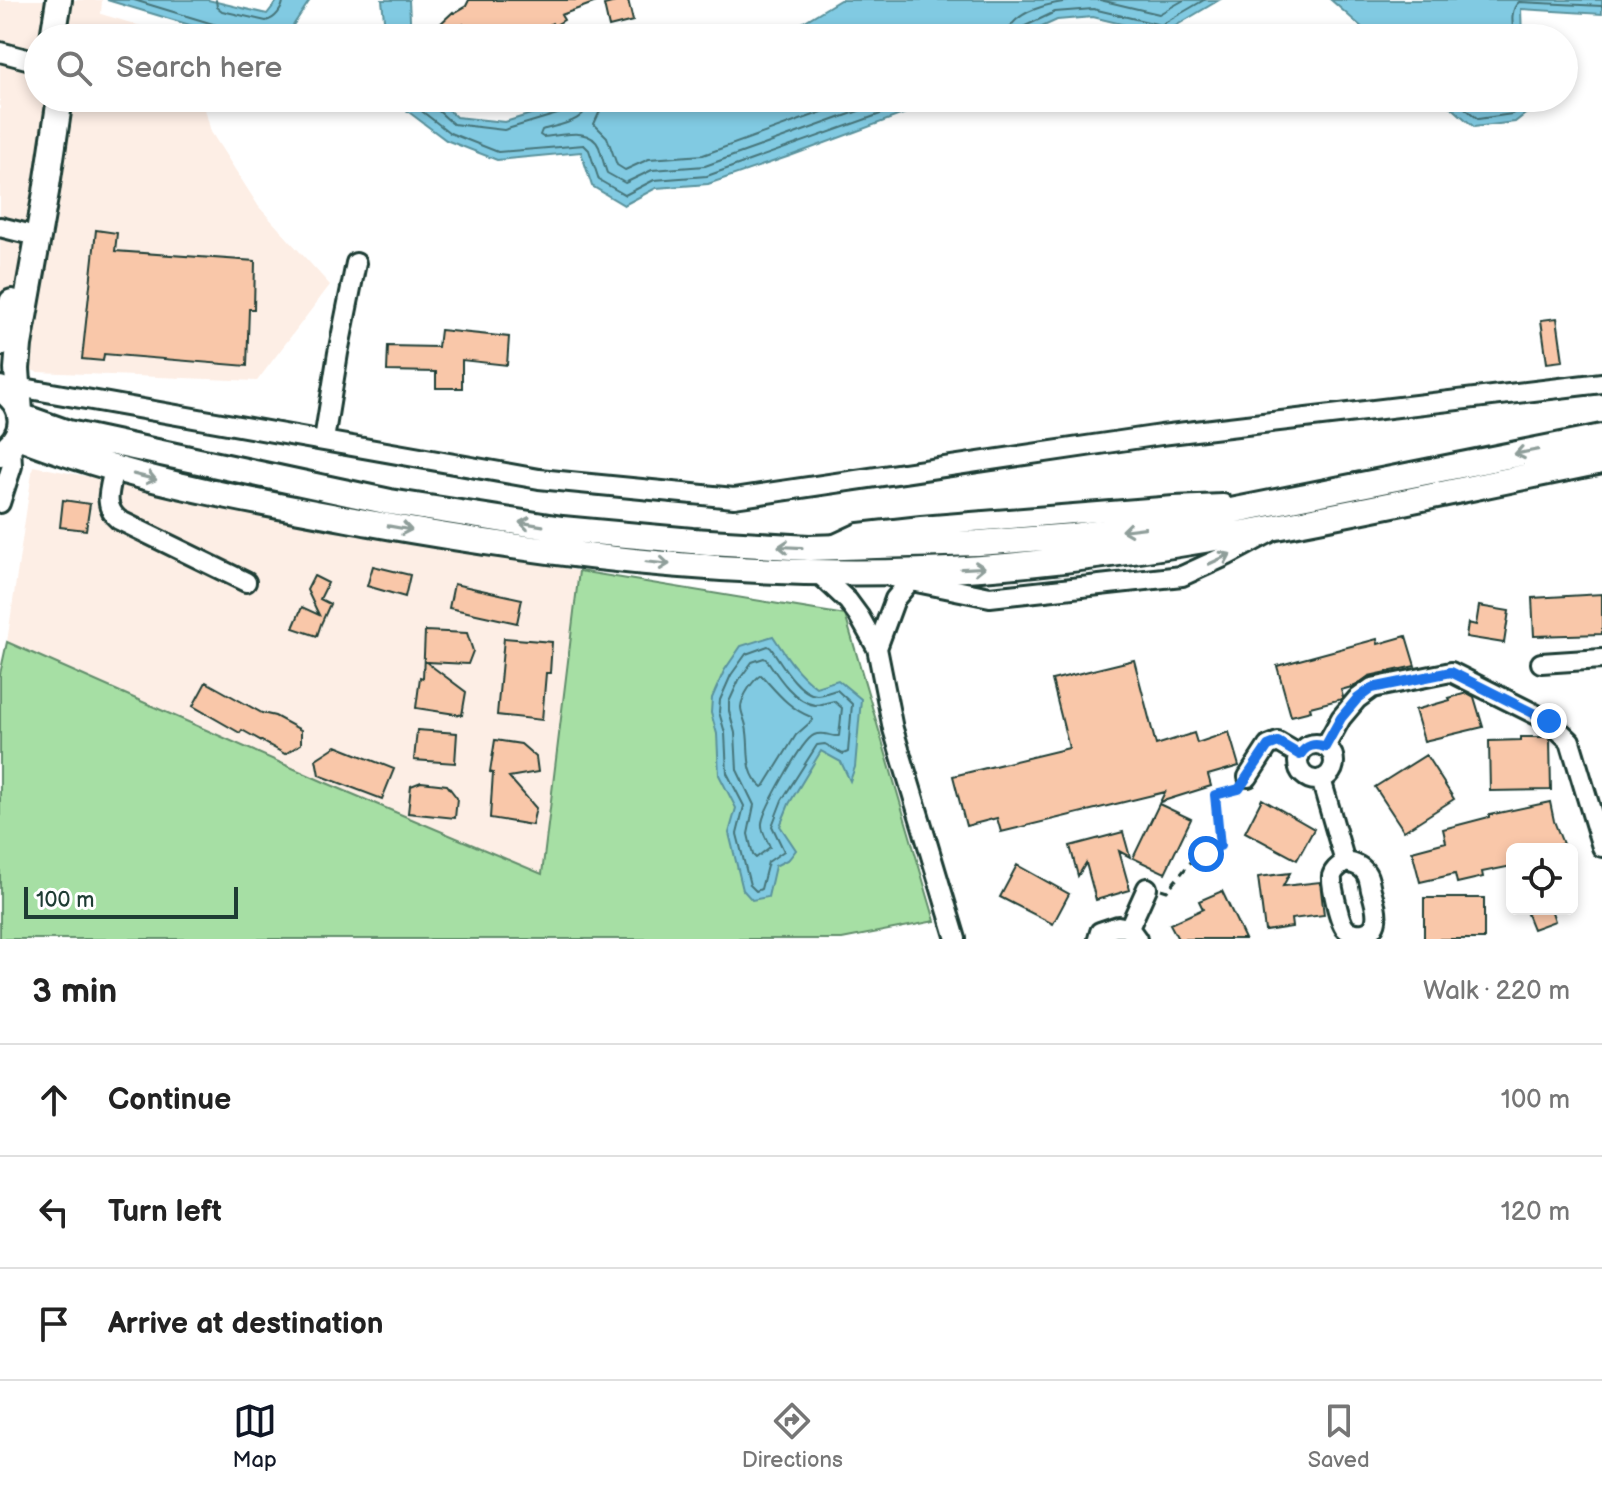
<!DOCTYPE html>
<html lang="en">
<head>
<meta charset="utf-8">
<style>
  :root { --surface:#fff; --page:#f2f2f2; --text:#222; --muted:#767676; --line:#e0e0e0; --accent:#111827 }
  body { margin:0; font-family:"Balsamiq Sans",sans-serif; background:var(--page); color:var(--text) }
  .controls { position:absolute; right:24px; bottom:24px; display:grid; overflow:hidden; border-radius:12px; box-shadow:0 4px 12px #0003 }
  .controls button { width:72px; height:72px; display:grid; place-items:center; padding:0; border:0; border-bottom:2px solid var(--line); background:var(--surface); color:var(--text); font:40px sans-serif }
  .scale { position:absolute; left:24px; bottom:20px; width:214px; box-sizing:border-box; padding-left:8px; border:4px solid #1f3d34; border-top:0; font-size:22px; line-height:28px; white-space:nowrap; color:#1f3d34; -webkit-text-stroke:6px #fff; paint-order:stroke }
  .stop { position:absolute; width:24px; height:24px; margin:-18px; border:6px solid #1a73e8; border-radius:50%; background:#fff }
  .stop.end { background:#1a73e8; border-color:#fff; box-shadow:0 2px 8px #0008 }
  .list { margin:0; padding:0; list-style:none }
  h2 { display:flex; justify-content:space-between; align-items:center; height:104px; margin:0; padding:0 32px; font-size:34px }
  h2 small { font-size:26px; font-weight:400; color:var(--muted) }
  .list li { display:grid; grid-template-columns:52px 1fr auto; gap:24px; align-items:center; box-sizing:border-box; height:112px; padding:0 32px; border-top:2px solid var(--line) }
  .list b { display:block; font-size:30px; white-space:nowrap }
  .list em { font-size:26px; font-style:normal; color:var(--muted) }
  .icon { flex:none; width:44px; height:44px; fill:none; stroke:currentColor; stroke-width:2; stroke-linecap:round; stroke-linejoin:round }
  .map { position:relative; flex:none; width:1602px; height:939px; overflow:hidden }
  .search { position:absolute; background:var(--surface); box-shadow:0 4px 12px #0003; left:24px; right:24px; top:24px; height:88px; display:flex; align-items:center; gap:20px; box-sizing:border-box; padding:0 28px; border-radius:44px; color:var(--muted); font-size:30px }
  .sheet { height:440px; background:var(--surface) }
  nav { display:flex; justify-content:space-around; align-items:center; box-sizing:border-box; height:112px; border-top:2px solid var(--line); background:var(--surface); font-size:22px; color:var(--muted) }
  nav a { display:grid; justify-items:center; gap:4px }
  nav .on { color:var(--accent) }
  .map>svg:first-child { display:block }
  .built { fill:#fdeee5 }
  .green { fill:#a6dfa4; stroke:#628e6c; stroke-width:2 }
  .water { fill:#81cae2; stroke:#5a929c; stroke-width:2 }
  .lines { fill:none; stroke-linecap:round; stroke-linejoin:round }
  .shore { stroke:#46757a; stroke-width:2 }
  .building { fill:#f9c7a9; stroke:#1f3d34; stroke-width:2 }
  .minor-casing { stroke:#1f3d34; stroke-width:24 }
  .major-casing { stroke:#1f3d34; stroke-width:30 }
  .path { stroke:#1f3d34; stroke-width:3; stroke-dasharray:8 6; stroke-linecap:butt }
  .minor { stroke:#fff; stroke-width:18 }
  .major { stroke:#fff; stroke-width:24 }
  .oneway { stroke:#8f9e9a }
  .route { stroke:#1a73e8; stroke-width:10 }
</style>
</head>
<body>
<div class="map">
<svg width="1602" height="939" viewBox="0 0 1602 939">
  <rect width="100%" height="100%" fill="#fff"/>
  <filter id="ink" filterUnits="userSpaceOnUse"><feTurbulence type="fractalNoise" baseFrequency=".0125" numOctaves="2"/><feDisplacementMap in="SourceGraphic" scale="16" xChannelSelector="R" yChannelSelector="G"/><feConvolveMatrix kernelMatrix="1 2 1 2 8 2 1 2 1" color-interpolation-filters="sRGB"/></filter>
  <g filter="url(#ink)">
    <path class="built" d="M0,0H102L101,14L181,38H38V98H202L211,132L259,207L330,285L257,381L37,372L0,359Z
      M33,466L579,571L543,874L324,782L7,642Z"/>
    <path class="green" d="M579,571L845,615L935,921L842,939H0V674L7,642L324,782L542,874Z"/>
    <path class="water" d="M107,0H208L267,14L278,0H310L286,36L279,38H233Z
      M382,0H409L411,38H386Z
      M840,0H1219L1162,34L1093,17L1057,20L1018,38H777Z
      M1331,0H1602V14L1521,9L1522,38H1374Z
      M399,98H436L456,117L505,122L583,98H921L906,113L790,156L708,184L656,188L624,205L592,186L581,152L497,160L446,140L402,107Z
      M1441,98H1543L1542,101L1515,122L1474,127Z
      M773,636C786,656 797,673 816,687L838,680L861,699L855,767L850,781L841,762L821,751L789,804L780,826L796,850L789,859L775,866L768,897L752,900L743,890L729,833L736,808L719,775L717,734L711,713L712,698L724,671L741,646Z"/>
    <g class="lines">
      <path class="shore" d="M134,0L223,27L228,31L229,38
        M216,0L217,7L222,11L266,21C275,19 283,9 283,0
        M1100,0L1159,14L1184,0
        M1007,38C1009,10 1055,2 1078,0
        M1017,38L1018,32L1021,28L1055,12L1093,9L1161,25L1204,0
        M1514,38C1513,26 1509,10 1519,2L1602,6
        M407,98L410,102L450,133L498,152L584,145L589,150L599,180L625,195L654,180L707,176L900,107L910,98
        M431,98L433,106L453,124L504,130L574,109L579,104L580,98
        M590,98C588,122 561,124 542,130L540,135L543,137C561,136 590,126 599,147C602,156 604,165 607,173L625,183L652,170L705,166L895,98
        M602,98L600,111L594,124L607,137L617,165L625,170L649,159L703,155L861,98
        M1453,98L1478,119L1512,114L1534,98
        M768,646L771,648C780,661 799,695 817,695C823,695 831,691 837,690L852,704L848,752L843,754L825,744L817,745L782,800L772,826L784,851L768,862L761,889L756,891L750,885L737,834L744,806L727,773L725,733L719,712L720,700L731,675L746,654Z
        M764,658L767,660C777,675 795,703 815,705C821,705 828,702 834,701L842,708L839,736C831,737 823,731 814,735C802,740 764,809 762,823C761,832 767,839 770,847L756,858L753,855L748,834L754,805L737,770L735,733L729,711V702L739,680L752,662Z
        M761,675C776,691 789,709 811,717L813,720L796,735L765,785L762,787C743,771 751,748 746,726C745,720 741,713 741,707C742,696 753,680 761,675Z"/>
    </g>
    <path class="building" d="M469,0H599V1L561,15L564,20L554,26L552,23L534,34L531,29L514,38H464L463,25L449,38H425L453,12L454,13L466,6Z
      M623,0H628L633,21L609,27L604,5Z
      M96,230L117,233L115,251L255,261L254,309H249L247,366L104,354L103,361L82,359Z
      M1557,318L1563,361L1547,363L1541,320Z
      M440,330L509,337L507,365L462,360V388H436V372L387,371L388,346L438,347Z
      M63,500L90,504L86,530L60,527Z
      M373,566L410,575L405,597L367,586Z
      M314,576L328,583L320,599L330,604L321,624L317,636L293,628L302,607L319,615L307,590Z
      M454,584L522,599L517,623L449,608Z
      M1602,594V634L1534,636L1532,598Z
      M1479,606L1509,611L1504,643L1466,637L1468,623L1476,625Z
      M425,631L467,633L473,651L468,664L426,662L466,692L462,715L416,708L420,677L423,678Z
      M1406,636L1415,666L1369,676L1355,686L1341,690L1343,697L1342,699L1310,707L1311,711L1291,716L1277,666L1377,639L1378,644Z
      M504,638L552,642L550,673H546L542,720L497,715Z
      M1134,660L1156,745L1194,733L1197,743L1229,732L1239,766L1208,775L1211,786L1160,802L1165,792L1001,832L997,818L966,826L953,776L1069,748L1052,680Z
      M206,682L262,713L275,716L301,730V744L285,754L242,730L240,733L193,706Z
      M1467,693L1474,697L1483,727L1424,741L1415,710L1450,700L1449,698Z
      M417,730L457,733L455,763L414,760Z
      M1521,737H1549L1550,739L1551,790L1490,791L1489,741L1521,740Z
      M495,740L521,744L536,757L538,772L509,777L536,808L532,825L490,818L493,773L490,772Z
      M336,746L394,769L382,799L319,775L316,759Z
      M1426,755L1454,799L1404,831L1375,787Z
      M421,782L447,785L457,798L455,818L408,813L411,786Z
      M1262,799L1314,829L1297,860L1245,832Z
      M1550,802L1554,821L1563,844L1539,849H1512V866L1482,872L1483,877L1457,883L1455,874L1420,882L1412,851L1446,842L1443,829L1489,817V815Z
      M1159,804L1191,819L1165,873L1133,858Z
      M1123,832L1130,857L1119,851L1130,890L1096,900L1086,863L1078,876L1070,846Z
      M1017,865L1069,894L1053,924L1000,897Z
      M1290,873L1283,886L1320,882L1324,915L1291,919L1292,927L1265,931L1258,877Z
      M1222,891L1245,939H1178L1170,924L1203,909L1199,901Z
      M1424,898H1484V939H1424Z
      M1525,909H1551L1555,921L1533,929Z"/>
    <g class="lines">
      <defs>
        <path id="minor" d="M0,52L38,62
          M0,227L24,233
          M18,387L539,479L734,498L1161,435L1602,383
          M324,440L338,353L356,263
          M114,469C110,489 102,506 119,520L246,582
          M0,503L12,466L11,446
          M833,545L859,533L921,526L1174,506L1223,504
          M817,572L848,601L859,616L877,648L893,729L956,939
          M892,577L990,597L1182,576L1228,555L1269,533
          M877,648L895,599L916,574
          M1541,663L1602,659
          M1298 762a18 18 0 1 1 36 0a18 18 0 1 1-36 0Z
          M1325,747L1341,718L1357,699L1372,688L1451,672L1549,721L1570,741L1602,847
          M1248,777L1268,746L1278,742L1300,755
          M1321,779L1345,862
          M1345,862C1353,863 1361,865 1366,873C1369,877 1370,885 1371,890C1375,903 1384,929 1363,933C1358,934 1349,932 1346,929C1339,923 1331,883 1332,876C1334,869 1340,866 1345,862Z
          M1129,928L1147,888
          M1098,939L1100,932L1118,926L1129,928L1137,939"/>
        <path id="major" d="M53,38L59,0
          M0,343L12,302
          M0,389C28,406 27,436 0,453
          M20,412L17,369L19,345L46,192L60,98
          M20,416L68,433L390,502L562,529L692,541L809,548L978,543L1072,536L1161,525L1602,437
          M18,436C132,481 250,501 370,523C571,559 777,583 981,568C1191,552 1397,502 1602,461"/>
      </defs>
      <use href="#minor" class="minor-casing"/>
      <use href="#major" class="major-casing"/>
      <path class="path" d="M1161,889L1167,891L1170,887L1195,857L1206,854C1209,847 1213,846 1220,846L1215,795L1239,789"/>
      <use href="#minor" class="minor"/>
      <use href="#major" class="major"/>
    </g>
    <defs><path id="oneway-shaft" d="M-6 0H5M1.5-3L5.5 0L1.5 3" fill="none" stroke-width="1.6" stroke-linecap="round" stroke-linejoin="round" transform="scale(2)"/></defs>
    <g class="oneway">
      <use href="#oneway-shaft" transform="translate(1526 452) rotate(169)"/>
      <use href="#oneway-shaft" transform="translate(145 477) rotate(14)"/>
      <use href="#oneway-shaft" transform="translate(531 524) rotate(-171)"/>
      <use href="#oneway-shaft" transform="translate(400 528) rotate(10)"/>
      <use href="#oneway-shaft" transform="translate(1133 529) rotate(173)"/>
      <use href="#oneway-shaft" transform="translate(790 547) rotate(-177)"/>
      <use href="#oneway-shaft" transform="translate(1220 559) rotate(-25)"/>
      <use href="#oneway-shaft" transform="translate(658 563) rotate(6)"/>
      <use href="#oneway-shaft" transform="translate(973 568) rotate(-3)"/>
    </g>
  </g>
  <g class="lines" filter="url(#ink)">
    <path class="route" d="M1206,854L1208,850L1213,846H1220L1215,795L1239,789L1268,746L1278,742L1300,755C1306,745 1315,743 1325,747L1341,718L1357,699L1372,688L1451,672L1549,721"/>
  </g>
</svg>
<div class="controls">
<button><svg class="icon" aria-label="locate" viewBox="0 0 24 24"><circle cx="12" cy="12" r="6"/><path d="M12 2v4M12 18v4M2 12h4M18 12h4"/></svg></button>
</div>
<div class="scale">100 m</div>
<div class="stop" style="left:1206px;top:854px"></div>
<div class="stop end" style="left:1549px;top:721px"></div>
<div class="search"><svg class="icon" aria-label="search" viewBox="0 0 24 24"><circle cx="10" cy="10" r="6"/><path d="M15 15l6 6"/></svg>Search here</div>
</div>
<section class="sheet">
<h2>3 min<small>Walk · 220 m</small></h2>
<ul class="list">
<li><svg class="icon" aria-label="ahead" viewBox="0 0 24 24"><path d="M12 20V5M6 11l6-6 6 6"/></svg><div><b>Continue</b></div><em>100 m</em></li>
<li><svg class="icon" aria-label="left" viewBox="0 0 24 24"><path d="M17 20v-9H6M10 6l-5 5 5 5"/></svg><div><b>Turn left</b></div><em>120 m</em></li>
<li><svg class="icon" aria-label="arrive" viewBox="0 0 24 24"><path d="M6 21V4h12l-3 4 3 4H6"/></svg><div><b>Arrive at destination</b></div></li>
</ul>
</section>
<nav>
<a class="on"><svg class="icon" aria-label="map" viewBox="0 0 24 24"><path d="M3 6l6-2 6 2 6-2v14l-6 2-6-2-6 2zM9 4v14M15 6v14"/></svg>Map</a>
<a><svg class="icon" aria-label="directions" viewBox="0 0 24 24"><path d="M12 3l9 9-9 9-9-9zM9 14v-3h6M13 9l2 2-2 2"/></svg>Directions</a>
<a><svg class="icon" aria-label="saved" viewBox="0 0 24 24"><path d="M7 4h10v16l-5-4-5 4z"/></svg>Saved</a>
</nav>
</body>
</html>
